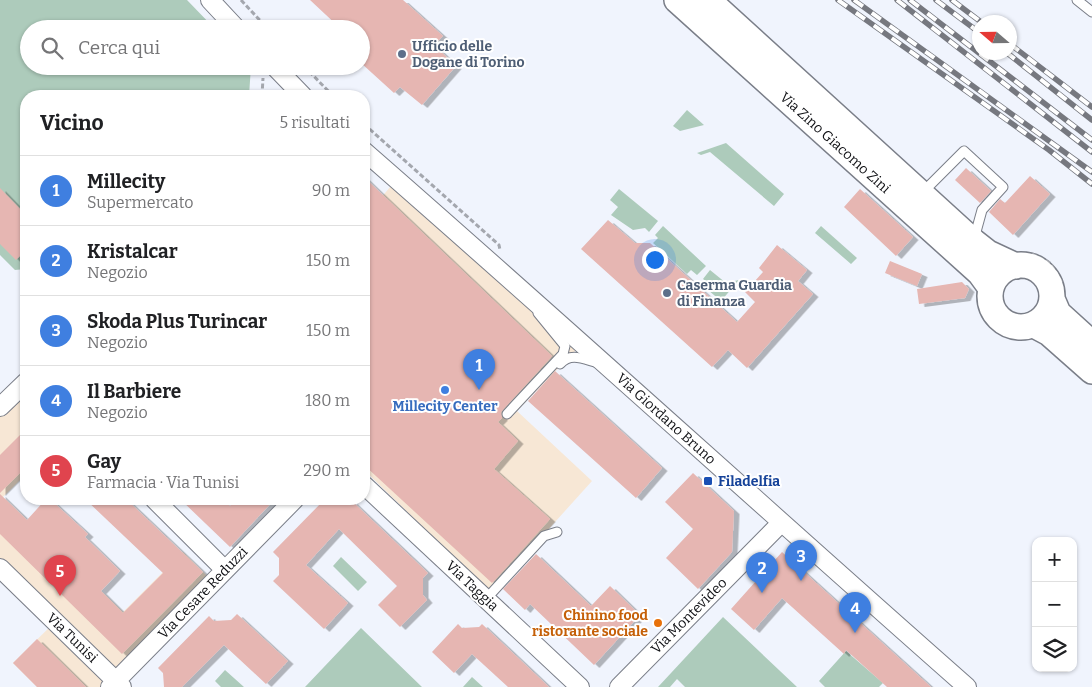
<!DOCTYPE html>
<html lang="it">
<head>
<meta charset="utf-8">
<style>
  :root { --surface:#fff; --page:#f2f2f2; --text:#202124; --muted:#757577; --line:#e0e0e0; --accent:#7c3aed }
  body { margin:0; font-family:Bitter,serif; background:var(--page); color:var(--text) }
  .controls { position:absolute; right:15px; bottom:15px; display:grid; overflow:hidden; border-radius:10px; box-shadow:0 1px 4px #0004 }
  .controls button { width:45px; height:45px; display:grid; place-items:center; padding:0; border:0; border-bottom:1px solid var(--line); background:var(--surface); color:var(--text); font:25px sans-serif }
  .compass { position:absolute; left:972px; top:15px; width:45px; height:45px; border-radius:50%; background:var(--surface); box-shadow:0 1px 4px #0004; rotate:290deg }
  .you { position:absolute; left:654px; top:259px; width:18px; height:18px; margin:-12px; border:4px solid #fff; border-radius:50%; background:#1a73e8; box-shadow:0 0 0 8px #1a73e833 }
  .badge { display:grid; place-items:center; width:32px; height:32px; border-radius:50%; background:var(--accent); color:#fff; font-size:16px; font-weight:700 }
  .pin { position:absolute; translate:-50% -41px; filter:drop-shadow(0 1px 2px #0008) }
  .pin::after { content:''; position:absolute; top:26px; width:18px; height:15px; background:inherit; clip-path:polygon(0 0,100% 0,50% 100%) }
  .list { margin:0; padding:0; list-style:none }
  h2 { display:flex; justify-content:space-between; align-items:center; height:65px; margin:0; padding:0 20px; font-size:21px }
  h2 small { font-size:16px; font-weight:400; color:var(--muted) }
  .list li { display:grid; grid-template-columns:32px 1fr auto; gap:15px; align-items:center; box-sizing:border-box; height:70px; padding:0 20px; border-top:1px solid var(--line) }
  .list b { display:block; font-size:19px; white-space:nowrap }
  .list p { margin:0; font-size:16px; white-space:nowrap; color:var(--muted) }
  .list em { font-size:16px; font-style:normal; color:var(--muted) }
  .icon { flex:none; width:28px; height:28px; fill:none; stroke:currentColor; stroke-width:2; stroke-linecap:round; stroke-linejoin:round }
  .map { position:relative; flex:none; width:1092px; height:687px; overflow:hidden }
  .search { position:absolute; background:var(--surface); box-shadow:0 1px 4px #0004; left:20px; top:20px; width:350px; height:55px; display:flex; align-items:center; gap:12px; box-sizing:border-box; padding:0 18px; border-radius:28px; color:var(--muted); font-size:19px }
  .panel { position:absolute; background:var(--surface); box-shadow:0 1px 4px #0004; left:20px; top:90px; width:350px; height:415px; border-radius:20px }
  .map>svg:first-child { display:block }
  .commercial { fill:#f7e7d5 }
  .green { fill:#adcbbb }
  .building { fill:#e6b6b2; filter:url(#shadow) }
  .lines { fill:none; stroke-linecap:round; stroke-linejoin:round }
  .lane-casing { stroke:#7a7e88; stroke-width:11 }
  .street-casing { stroke:#7a7e88; stroke-width:20 }
  .secondary-casing { stroke:#7a7e88; stroke-width:28 }
  .path { stroke:#a4a7ae; stroke-width:3; stroke-dasharray:5 2.5; stroke-linecap:butt }
  .lane { stroke:#fff; stroke-width:9 }
  .street { stroke:#fff; stroke-width:18 }
  .secondary { stroke:#fff; stroke-width:25 }
  .rail-casing { stroke:#76787f; stroke-width:5.5 }
  .rail { stroke:#fff; stroke-width:4; stroke-dasharray:11; stroke-linecap:butt }
  .service-dot { fill:#5c6f8a; stroke:#fff; stroke-width:2 }
  .shop-dot { fill:#3f7fe0; stroke:#fff; stroke-width:2 }
  .transit-dot { fill:#1a4fb4; stroke:#fff; stroke-width:2 }
  .food-dot { fill:#e8710a; stroke:#fff; stroke-width:2 }
  .labels { text-anchor:middle; dominant-baseline:central; stroke-width:4; stroke-linejoin:round; paint-order:stroke }
  .service-label { font-size:14px; font-weight:bold; fill:#4e5e75; stroke:#fff; text-anchor:start }
  .street-label { font-size:14px; fill:#0e0f13; stroke:#fff }
  .shop-label { font-size:14px; font-weight:bold; fill:#366cbe; stroke:#fff }
  .transit-label { font-size:14px; font-weight:bold; fill:#164399; stroke:#fff; text-anchor:start }
  .food-label { font-size:14px; font-weight:bold; fill:#c56008; stroke:#fff; text-anchor:end }
</style>
</head>
<body>
<div class="map">
<svg width="1092" height="687" viewBox="0 0 1092 687">
  <defs>
    <filter id="shadow"><feDropShadow dx="5.5" dy="3" stdDeviation="0" flood-color="#0004"/></filter>
  </defs>
  <rect width="100%" height="100%" fill="#f0f4fd"/>
  <path class="commercial" d="M396,180L579,347L517,411L592,481L491,593L364,470V218Z
    M26,382V474L3,497L123,612L183,552L213,582L106,687H37L13,663L55,622L0,568V407Z"/>
  <path class="green" d="M0,0H187L215,29H29V66H251L249,96H26V269L15,270L0,255Z
    M687,110L704,125L680,131L673,126Z
    M726,143L784,194L774,206L710,152L701,155L697,153Z
    M619,189L658,221L649,232L645,228L633,230L611,215L618,207L610,200Z
    M663,226L706,266L697,275L691,270L687,274L653,243L658,238L655,235Z
    M821,226L857,258L851,264L815,233Z
    M710,270L726,283L739,280L721,301L708,290L712,286L703,279Z
    M341,557L367,582L358,591L333,566Z
    M723,617L797,687H685L677,679L670,687H658Z
    M361,628L422,687H305Z
    M846,651L883,683L879,687H825L819,681Z
    M225,670L244,687H221L215,681Z
    M472,677L483,687H463Z"/>
  <path class="building" d="M310,0H403L443,36L434,45L456,66L422,105L400,87L394,93L361,63V29H341Z
    M966,168L991,191L980,203L955,180Z
    M1030,176L1050,194L1013,235L989,212L1000,199L1005,203Z
    M364,177L552,356L501,412L502,418L498,422L518,441L494,469L550,519L492,583L364,465Z
    M0,188L26,215V250L16,260L0,244Z
    M860,189L913,237L896,256L844,207Z
    M608,220L635,243H650L737,322L755,302L745,292L763,272L759,268L777,245L807,270L798,281L813,294L747,368L728,350L712,367L581,249Z
    M890,261L922,274L917,286L885,273Z
    M962,282L969,289L965,298L919,304L917,289Z
    M555,371L662,468L636,498L528,401Z
    M26,429V467L0,493V455Z
    M693,473L734,511L732,552L698,589L666,558L693,529L665,502Z
    M0,494L27,520L46,499H50L88,534L85,537L120,571L101,591L123,613L163,573L85,499H126L203,572L122,654L0,534Z
    M180,499H222L230,506L237,499H275L230,547Z
    M324,500L330,505H348L352,501L428,573L423,578V595L427,600L400,627L378,605L397,586L339,529L306,565L348,603L324,629L273,581L279,575V558L273,552Z
    M782,552L931,687H887L846,650L844,654L782,598L754,630L731,609Z
    M536,554L591,606L610,586L640,615L594,665L530,604L525,610L503,589Z
    M237,614L288,661L266,684L224,645L182,687H164L163,673L158,668L209,616L214,621L231,620Z
    M458,624L462,628L479,627L482,624L549,687H508L472,654L454,673L432,652Z
    M37,639L86,687H37L13,663Z"/>
  <g class="lines">
    <defs>
      <path id="lane" d="M1077,0L1092,12
        M922,193L964,151L1003,187L982,210L974,239
        M560,364C571,352 583,359 598,363
        M507,414L563,354L565,346L538,313
        M486,599L544,536L557,532"/>
      <path id="street" d="M210,0L237,29
        M274,66L303,96
        M364,151C567,328 765,509 967,687
        M0,407L26,382
        M364,485L580,687
        M154,499L225,570
        M0,568L122,687
        M110,687L295,499
        M619,687L781,523"/>
      <path id="secondary" d="M677,0L980,273L991,288
        M708,0L974,242L988,253L1016,266
        M990 296a31 31 0 1 1 62 0a31 31 0 1 1-62 0Z
        M1052,299L1058,313L1092,344
        M1034,325L1049,333L1092,371"/>
    </defs>
    <use href="#lane" class="lane-casing"/>
    <use href="#street" class="street-casing"/>
    <use href="#secondary" class="secondary-casing"/>
    <path class="path" d="M241,0L268,29
      M304,66L333,96
      M262,96L263,78
      M364,124L499,245L500,250
      M1032,254L1050,263L1062,283"/>
    <use href="#lane" class="lane"/>
    <use href="#street" class="street"/>
    <use href="#secondary" class="secondary"/>
    <defs>
      <path id="rail" d="M838,0L1049,150L1092,184
        M854,0L1092,172
        M897,0L1092,152
        M910,0L1092,140
        M936,0L980,33
        M952,0L981,22
        M1010,44L1092,107
        M1006,52L1092,120"/>
    </defs>
    <use href="#rail" class="rail-casing"/>
    <use href="#rail" class="rail"/>
  </g>
  <g class="service-dot">
    <circle cx="402" cy="54" r="5"/>
    <circle cx="667" cy="293" r="5"/>
  </g>
  <circle class="shop-dot" cx="445" cy="390" r="5"/>
  <rect class="transit-dot" x="703" y="476" width="10" height="10" rx="2.5"/>
  <circle class="food-dot" cx="658" cy="623" r="5"/>
  <g class="labels">
    <g class="service-label">
      <text x="412" y="46">Ufficio delle<tspan x="412" dy="16">Dogane di Torino</tspan></text>
      <text x="677" y="285">Caserma Guardia<tspan x="677" dy="16">di Finanza</tspan></text>
    </g>
    <g class="street-label">
      <text transform="translate(835 143) rotate(42)">Via Zino Giacomo Zini</text>
      <text transform="translate(666 419) rotate(42)">Via Giordano Bruno</text>
      <text transform="translate(472 586) rotate(43)">Via Taggia</text>
      <text transform="translate(203 593) rotate(-46)">Via Cesare Reduzzi</text>
      <text transform="translate(689 616) rotate(-45)">Via Montevideo</text>
      <text transform="translate(72 638) rotate(44)">Via Tunisi</text>
    </g>
    <g class="shop-label">
      <text x="445" y="406">Millecity Center</text>
    </g>
    <g class="transit-label">
      <text x="718" y="481">Filadelfia</text>
    </g>
    <g class="food-label">
      <text x="648" y="615">Chinino food<tspan x="648" dy="16">ristorante sociale</tspan></text>
    </g>
  </g>
</svg>
<div class="controls">
<button>+</button>
<button>−</button>
<button><svg class="icon" aria-label="layers" viewBox="0 0 24 24"><path d="M12 4l9 5-9 5-9-5zM3 14l9 5 9-5"/></svg></button>
</div>
<svg class="compass" viewBox="-18 -18 36 36"><path d="M0-13l5 13h-10z" fill="#e53935"/><path d="M0 13l5-13h-10z" fill="#757577"/></svg>
<div class="you"></div>
<div class="pin badge" style="left:479px;top:390px;background:#3f7fe0">1</div>
<div class="pin badge" style="left:762px;top:593px;background:#3f7fe0">2</div>
<div class="pin badge" style="left:801px;top:581px;background:#3f7fe0">3</div>
<div class="pin badge" style="left:855px;top:633px;background:#3f7fe0">4</div>
<div class="pin badge" style="left:60px;top:596px;background:#e0444e">5</div>
<div class="search"><svg class="icon" aria-label="search" viewBox="0 0 24 24"><circle cx="10" cy="10" r="6"/><path d="M15 15l6 6"/></svg>Cerca qui</div>
<section class="panel">
<h2>Vicino<small>5 risultati</small></h2>
<ul class="list">
<li><span class="badge" style="background:#3f7fe0">1</span><div><b>Millecity</b><p>Supermercato</p></div><em>90 m</em></li>
<li><span class="badge" style="background:#3f7fe0">2</span><div><b>Kristalcar</b><p>Negozio</p></div><em>150 m</em></li>
<li><span class="badge" style="background:#3f7fe0">3</span><div><b>Skoda Plus Turincar</b><p>Negozio</p></div><em>150 m</em></li>
<li><span class="badge" style="background:#3f7fe0">4</span><div><b>Il Barbiere</b><p>Negozio</p></div><em>180 m</em></li>
<li><span class="badge" style="background:#e0444e">5</span><div><b>Gay</b><p>Farmacia · Via Tunisi</p></div><em>290 m</em></li>
</ul>
</section>
</div>
</body>
</html>
